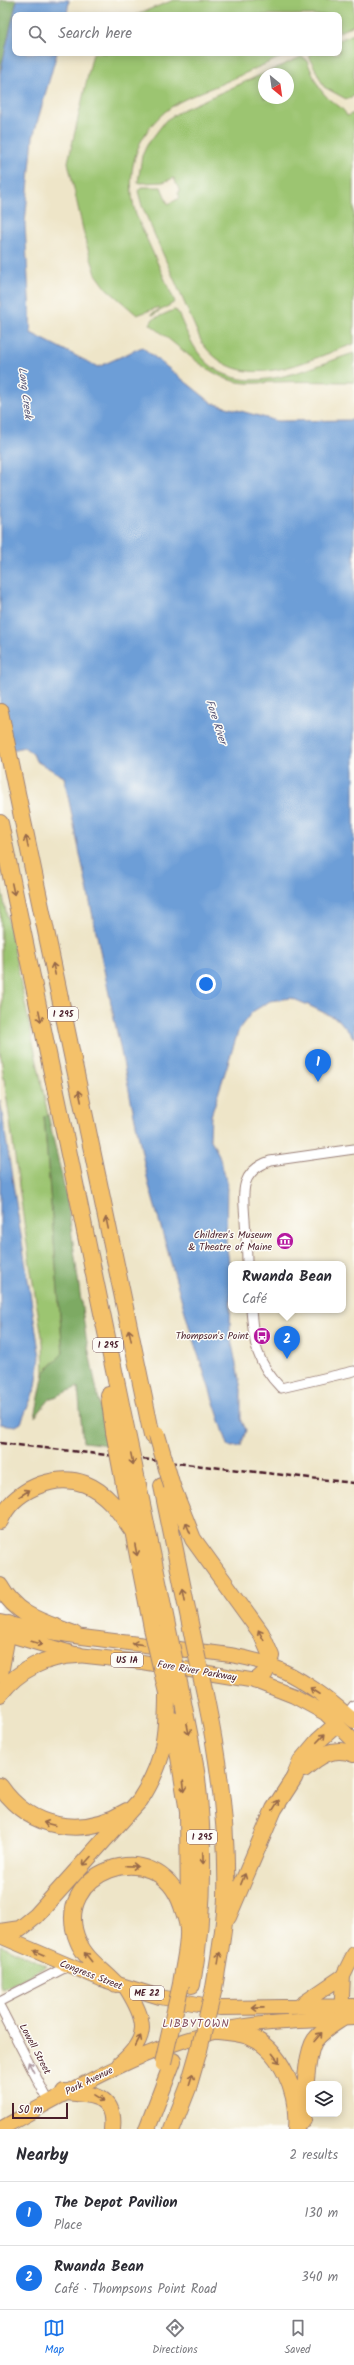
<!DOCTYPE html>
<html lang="en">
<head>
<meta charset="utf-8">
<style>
  :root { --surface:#fff; --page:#f7f7f7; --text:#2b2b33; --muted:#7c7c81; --line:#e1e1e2; --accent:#1a73e8 }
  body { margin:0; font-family:Kalam,sans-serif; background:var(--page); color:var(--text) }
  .controls { position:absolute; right:12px; bottom:12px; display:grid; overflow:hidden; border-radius:8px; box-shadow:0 2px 10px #0003 }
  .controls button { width:36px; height:36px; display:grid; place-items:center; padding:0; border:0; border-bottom:1px solid var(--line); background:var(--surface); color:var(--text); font:20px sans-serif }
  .compass { position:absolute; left:258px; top:68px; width:36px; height:36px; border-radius:50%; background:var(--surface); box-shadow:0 2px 10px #0003; rotate:151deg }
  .scale { position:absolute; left:12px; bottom:10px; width:56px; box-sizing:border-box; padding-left:4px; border:2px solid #4a1f2b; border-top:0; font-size:11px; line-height:14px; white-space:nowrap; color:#4a1f2b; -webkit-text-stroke:3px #fdfcf7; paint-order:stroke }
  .you { position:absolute; left:206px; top:984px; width:14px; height:14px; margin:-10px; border:3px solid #fff; border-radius:50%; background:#1a73e8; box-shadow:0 0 0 6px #1a73e833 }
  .badge { display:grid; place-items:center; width:26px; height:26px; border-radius:50%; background:var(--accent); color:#fff; font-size:13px; font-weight:700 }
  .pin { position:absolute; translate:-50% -33px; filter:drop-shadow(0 1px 2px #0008) }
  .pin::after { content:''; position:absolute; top:21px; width:14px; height:12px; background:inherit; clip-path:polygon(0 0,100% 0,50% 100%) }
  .popup { position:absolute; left:228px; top:1261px; width:118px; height:52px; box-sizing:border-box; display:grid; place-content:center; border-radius:8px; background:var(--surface); filter:drop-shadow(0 1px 3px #0005); font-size:13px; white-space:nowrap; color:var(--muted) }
  .popup b { font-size:15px; color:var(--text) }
  .popup::after { content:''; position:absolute; left:50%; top:100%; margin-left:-8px; border:8px solid transparent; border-top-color:var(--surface) }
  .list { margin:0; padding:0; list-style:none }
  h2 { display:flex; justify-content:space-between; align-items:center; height:52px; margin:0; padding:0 16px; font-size:17px }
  h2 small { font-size:13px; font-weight:400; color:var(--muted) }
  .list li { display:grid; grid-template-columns:26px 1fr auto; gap:12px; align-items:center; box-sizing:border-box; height:64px; padding:0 16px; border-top:1px solid var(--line) }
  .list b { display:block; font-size:15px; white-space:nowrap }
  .list p { margin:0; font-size:13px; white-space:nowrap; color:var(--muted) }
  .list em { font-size:13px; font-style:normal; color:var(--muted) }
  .icon { flex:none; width:22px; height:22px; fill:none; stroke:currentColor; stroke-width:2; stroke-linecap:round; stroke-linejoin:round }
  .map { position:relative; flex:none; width:354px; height:2129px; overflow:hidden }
  .search { position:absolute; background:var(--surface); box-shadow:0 2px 10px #0003; left:12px; right:12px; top:12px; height:44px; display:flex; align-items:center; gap:10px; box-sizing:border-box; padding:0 14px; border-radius:8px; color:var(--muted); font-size:15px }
  .sheet { height:180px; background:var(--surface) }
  nav { display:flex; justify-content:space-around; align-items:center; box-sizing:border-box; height:56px; border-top:1px solid var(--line); background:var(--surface); font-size:11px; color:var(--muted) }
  nav a { display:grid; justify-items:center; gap:2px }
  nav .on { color:var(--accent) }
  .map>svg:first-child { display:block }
  .green { fill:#9cc571; stroke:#73724e; fill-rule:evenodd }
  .forest { fill:#7daa63; stroke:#646447 }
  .water { fill:#6d9ed7; stroke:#5c5e81 }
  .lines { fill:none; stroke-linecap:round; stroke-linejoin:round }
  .minor-casing { stroke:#9c827a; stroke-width:11 }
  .primary-casing { stroke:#9c827a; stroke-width:16 }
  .motorway-casing { stroke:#9c827a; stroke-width:18 }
  .minor { stroke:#fff; stroke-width:9 }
  .primary { stroke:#f4c16b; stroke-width:14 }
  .motorway { stroke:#f4c16b; stroke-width:16 }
  .rail { stroke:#4a1f2b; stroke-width:2.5; stroke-dasharray:6 3; stroke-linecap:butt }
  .motorway-bridge-casing { stroke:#9c827a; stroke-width:18; stroke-linecap:butt }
  .motorway-bridge { stroke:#f4c16b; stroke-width:16 }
  .oneway { stroke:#966848 }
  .oneway2 { stroke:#ae9aa0 }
  .labels { text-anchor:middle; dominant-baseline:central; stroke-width:3; stroke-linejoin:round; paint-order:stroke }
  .shield { fill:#fdfcf7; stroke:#806168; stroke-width:1 }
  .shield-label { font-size:9px; font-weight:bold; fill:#4a1f2b }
  .poi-label { font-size:10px; fill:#4a1f2b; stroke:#fdfcf7; text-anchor:end }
  .street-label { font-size:10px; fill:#4a1f2b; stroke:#fdfcf7 }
  .water-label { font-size:11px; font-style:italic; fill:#5a5878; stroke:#fdfcf7 }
  .neighbourhood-label { font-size:11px; letter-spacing:1px; fill:#844e5f; stroke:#fdfcf7 }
</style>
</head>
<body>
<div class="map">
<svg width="354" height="2129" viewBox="0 0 354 2129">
  <rect width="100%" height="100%" fill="#fdfcf7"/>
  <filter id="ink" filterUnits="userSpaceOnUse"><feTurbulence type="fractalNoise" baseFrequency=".025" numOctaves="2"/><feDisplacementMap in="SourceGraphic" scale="8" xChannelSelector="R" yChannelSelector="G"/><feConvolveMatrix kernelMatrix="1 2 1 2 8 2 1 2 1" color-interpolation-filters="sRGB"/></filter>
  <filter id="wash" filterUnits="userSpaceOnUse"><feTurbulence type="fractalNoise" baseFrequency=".012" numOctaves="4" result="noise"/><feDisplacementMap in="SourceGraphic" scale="16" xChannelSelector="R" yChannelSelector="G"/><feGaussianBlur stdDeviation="0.9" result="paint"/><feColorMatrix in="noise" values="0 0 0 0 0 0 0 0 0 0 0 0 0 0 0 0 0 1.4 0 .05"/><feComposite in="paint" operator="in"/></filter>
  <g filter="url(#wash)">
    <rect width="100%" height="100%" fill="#eee5c8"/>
    <path class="green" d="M174,0H354V25L339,32V15H135Z
      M354,34V96L346,99L324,87L309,56L311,53H339V40Z
      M93,53H291C267,63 244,74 221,84C207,90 192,95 179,102C137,127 123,170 136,215L175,302L153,315L151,314L159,310V307L137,315L107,289L96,274L86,243L68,162Z
      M301,57L306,59C312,71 316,87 327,97C334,105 342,105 347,116L354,113V344C303,361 242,397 202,343L142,206L138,191L141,187H161L168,204L180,198L178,193L180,192L174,178L163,182L141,183L138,182L142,156L147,145L166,120L184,109ZM264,74H288V98H264Z
      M174,310L177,311C184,326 190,342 200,355C240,404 306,368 354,353V382C328,382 301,381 275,382C258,383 243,385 227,379C203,370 171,340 150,324L153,319Z
      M0,882L48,1115L44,1116L63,1353L44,1373L43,1342L30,1265L0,1050L2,1009Z
      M0,1945L6,1947L47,1966L3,1989L0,1985Z"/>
    <path class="forest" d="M0,0H17L0,73Z
      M48,1115L67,1199L86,1337L108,1445L83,1442L78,1387L50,1399L35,1417L44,1373L63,1353L44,1116Z"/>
    <path class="water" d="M17,0H69L67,15H15V53H57L33,137L25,224L31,333L98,367L142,347L212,403L277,421L354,420V1038L339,1020L308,1005L291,998L270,1001L252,1012L239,1029L211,1116L210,1138L219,1155L227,1183L226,1241L231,1276L230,1334L241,1389V1419L246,1430L241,1446L231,1447L228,1445L191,1333L148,1182L64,777L36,761L33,754L24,747L0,753V73Z
      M0,1100L40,1357L36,1387L21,1423L16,1426L0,1424Z"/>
  </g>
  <g filter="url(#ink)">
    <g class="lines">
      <defs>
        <path id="minor" d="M247,1264C247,1249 246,1235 245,1220C243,1193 239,1172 270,1161L354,1149
          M251,1310C254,1344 256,1362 281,1388L354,1371
          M347,1714L354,1705
          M0,2001L68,1966
          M0,2007L49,2102"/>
        <path id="primary" d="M0,1622C54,1635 115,1641 170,1648C203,1652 238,1653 269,1665C300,1676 329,1699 354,1721
          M0,1632L78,1655L142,1662L256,1681L294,1696L325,1713L354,1741
          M0,1936L101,1979L160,1997L220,2008L354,2006
          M299,2006L343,1976
          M341,2016L343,1976L354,1954
          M119,2064C151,2037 146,2020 126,1988
          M0,2129C70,2091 140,2049 218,2031C263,2021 308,2021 354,2018"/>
        <path id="motorway" d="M0,712L152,1436
          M0,823L127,1433
          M109,1395L114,1432
          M124,1484L152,1628
          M138,1485L168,1630
          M162,1486L192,1633
          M172,1486L193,1539L261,1633L271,1656L265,1673L256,1681
          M0,1521C12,1491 54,1472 85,1484C106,1492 120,1512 132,1530
          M0,1586C17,1617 44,1622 74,1634
          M0,1674L9,1624
          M181,1691C186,1720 193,1749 197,1778C205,1847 204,1916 192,1985
          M0,1694C19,1669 47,1656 78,1655
          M205,1694C219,1761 228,1828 226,1897C225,1927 219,1958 214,1988
          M173,1720L188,1812L189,1919
          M304,1769C320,1755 333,1746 354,1754
          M0,1786C30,1830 83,1838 127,1811
          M228,1917L274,1809L294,1778L301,1761L318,1741L337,1724
          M0,1932L20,1929L36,1916L140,1800C164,1763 167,1736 167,1693
          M116,1984C103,1970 85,1959 78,1941C49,1874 156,1830 182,1906C184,1913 188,1922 188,1930C189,1947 183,1967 181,1984
          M217,2031C227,2032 238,2033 248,2036C282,2049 299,2094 296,2129
          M64,2092C90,2094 116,2094 112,2129
          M303,2120C305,2102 305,2054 315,2040C322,2031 332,2025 341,2019
          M147,2129L173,2061
          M172,2129L188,2088L199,2050"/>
      </defs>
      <use href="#minor" class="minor-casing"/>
      <use href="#primary" class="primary-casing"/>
      <use href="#motorway" class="motorway-casing"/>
      <use href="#minor" class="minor"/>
      <use href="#primary" class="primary"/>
      <use href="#motorway" class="motorway"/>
      <path class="rail" d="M0,1443L354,1483"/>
      <defs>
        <path id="motorway-bridge" d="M114,1432L124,1484
          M127,1433L138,1485
          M157,1435L172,1486
          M152,1628L167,1693
          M168,1630L181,1691
          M192,1633L205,1694
          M199,2050L214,1988
          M163,2063L181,1984"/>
      </defs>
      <use href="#motorway-bridge" class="motorway-bridge-casing"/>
      <use href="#motorway-bridge" class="motorway-bridge"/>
    </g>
    <defs><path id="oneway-shaft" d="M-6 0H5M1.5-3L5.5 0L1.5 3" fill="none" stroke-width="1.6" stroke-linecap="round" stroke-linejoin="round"/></defs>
    <g class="oneway">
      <use href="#oneway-shaft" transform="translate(27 842) rotate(-102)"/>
      <use href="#oneway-shaft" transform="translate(13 889) rotate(78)"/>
      <use href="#oneway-shaft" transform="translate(54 969) rotate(-102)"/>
      <use href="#oneway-shaft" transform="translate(40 1016) rotate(78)"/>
      <use href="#oneway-shaft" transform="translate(80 1096) rotate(-102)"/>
      <use href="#oneway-shaft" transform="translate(107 1223) rotate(-102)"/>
      <use href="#oneway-shaft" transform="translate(130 1335) rotate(-102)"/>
      <use href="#oneway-shaft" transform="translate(132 1459) rotate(78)"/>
      <use href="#oneway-shaft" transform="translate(25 1493) rotate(-33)"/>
      <use href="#oneway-shaft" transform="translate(188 1528) rotate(-113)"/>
      <use href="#oneway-shaft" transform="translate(136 1550) rotate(79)"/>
      <use href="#oneway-shaft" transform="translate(184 1595) rotate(-101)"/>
      <use href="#oneway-shaft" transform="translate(261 1635) rotate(-118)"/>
      <use href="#oneway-shaft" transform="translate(37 1643) rotate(16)"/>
      <use href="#oneway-shaft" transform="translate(138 1644) rotate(-173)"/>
      <use href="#oneway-shaft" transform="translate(315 1691) rotate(-147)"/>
      <use href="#oneway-shaft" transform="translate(188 1729) rotate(79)"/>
      <use href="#oneway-shaft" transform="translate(321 1738) rotate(-46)"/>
      <use href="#oneway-shaft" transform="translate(184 1786) rotate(83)"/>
      <use href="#oneway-shaft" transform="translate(276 1805) rotate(-58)"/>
      <use href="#oneway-shaft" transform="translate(49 1824) rotate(-165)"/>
      <use href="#oneway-shaft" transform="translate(203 1858) rotate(88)"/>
      <use href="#oneway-shaft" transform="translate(87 1861) rotate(132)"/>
      <use href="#oneway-shaft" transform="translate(132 1866) rotate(2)"/>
      <use href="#oneway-shaft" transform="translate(243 1879) rotate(-68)"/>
      <use href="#oneway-shaft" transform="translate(39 1953) rotate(-157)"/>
      <use href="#oneway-shaft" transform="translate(88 1957) rotate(-129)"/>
      <use href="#oneway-shaft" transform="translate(219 1958) rotate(-81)"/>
      <use href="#oneway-shaft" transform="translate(258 2008) rotate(179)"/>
      <use href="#oneway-shaft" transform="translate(318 2037) rotate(-49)"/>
      <use href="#oneway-shaft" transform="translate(138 2041) rotate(-62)"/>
      <use href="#oneway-shaft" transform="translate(276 2058) rotate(52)"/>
      <use href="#oneway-shaft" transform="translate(191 2079) rotate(-73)"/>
      <use href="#oneway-shaft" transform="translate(99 2098) rotate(32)"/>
    </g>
    <use class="oneway2" href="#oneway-shaft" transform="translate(31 2067) rotate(-117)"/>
  </g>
  <defs>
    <symbol id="museum-disc" viewBox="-11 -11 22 22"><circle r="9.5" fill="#b5179e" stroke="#fdfcf7"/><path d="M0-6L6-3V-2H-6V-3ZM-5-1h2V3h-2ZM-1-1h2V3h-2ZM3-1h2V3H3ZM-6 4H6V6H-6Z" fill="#fff"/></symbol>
    <symbol id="bus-disc" viewBox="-11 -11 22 22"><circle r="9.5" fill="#b5179e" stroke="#fdfcf7"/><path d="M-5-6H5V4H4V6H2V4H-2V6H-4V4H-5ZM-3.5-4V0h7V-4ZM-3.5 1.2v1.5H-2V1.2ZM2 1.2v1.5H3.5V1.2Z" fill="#fff"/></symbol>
  </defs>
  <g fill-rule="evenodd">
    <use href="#museum-disc" x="275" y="1231" width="20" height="20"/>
    <use href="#bus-disc" x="252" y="1326" width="20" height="20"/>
  </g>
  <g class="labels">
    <g class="shield">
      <rect x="48" y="1007" width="30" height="14" rx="3"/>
      <rect x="93" y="1338" width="30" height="14" rx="3"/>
      <rect x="111" y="1653" width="32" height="14" rx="3"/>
      <rect x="187" y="1830" width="30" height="14" rx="3"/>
      <rect x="130" y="1986" width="34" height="14" rx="3"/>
    </g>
    <g class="shield-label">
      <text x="63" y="1014">I 295</text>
      <text x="108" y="1345">I 295</text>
      <text x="127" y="1660">US 1A</text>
      <text x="202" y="1837">I 295</text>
      <text x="147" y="1993">ME 22</text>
    </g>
    <g class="poi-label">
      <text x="272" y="1235">Children's Museum<tspan x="272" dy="12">&amp; Theatre of Maine</tspan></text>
      <text x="249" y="1336">Thompson's Point</text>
    </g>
    <g class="street-label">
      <text transform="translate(197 1671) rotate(10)">Fore River Parkway</text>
      <text transform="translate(91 1975) rotate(21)">Congress Street</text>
      <text transform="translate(35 2049) rotate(62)">Lowell Street</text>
      <text transform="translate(89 2081) rotate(-26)">Park Avenue</text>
    </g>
    <g class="water-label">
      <text transform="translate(25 393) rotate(83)">Long Creek</text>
      <text transform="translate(216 722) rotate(72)">Fore River</text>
    </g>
    <g class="neighbourhood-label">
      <text x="196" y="2024">LIBBYTOWN</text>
    </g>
  </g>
</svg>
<div class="controls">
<button><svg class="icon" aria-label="layers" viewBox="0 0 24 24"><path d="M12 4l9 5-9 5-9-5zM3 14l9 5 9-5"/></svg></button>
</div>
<svg class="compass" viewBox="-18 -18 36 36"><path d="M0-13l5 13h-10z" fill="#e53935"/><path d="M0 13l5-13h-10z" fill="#7c7c81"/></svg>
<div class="scale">50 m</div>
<div class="you"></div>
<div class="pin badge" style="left:318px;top:1082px">1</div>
<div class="pin badge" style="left:287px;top:1359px">2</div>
<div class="popup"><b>Rwanda Bean</b>Café</div>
<div class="search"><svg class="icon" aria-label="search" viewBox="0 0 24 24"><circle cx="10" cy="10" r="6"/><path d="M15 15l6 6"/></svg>Search here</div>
</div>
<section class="sheet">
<h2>Nearby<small>2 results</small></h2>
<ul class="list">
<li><span class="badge">1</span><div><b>The Depot Pavilion</b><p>Place</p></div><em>130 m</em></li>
<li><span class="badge">2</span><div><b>Rwanda Bean</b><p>Café · Thompsons Point Road</p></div><em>340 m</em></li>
</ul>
</section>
<nav>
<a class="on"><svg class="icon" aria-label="map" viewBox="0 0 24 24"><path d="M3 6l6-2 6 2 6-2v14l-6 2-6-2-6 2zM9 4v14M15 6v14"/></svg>Map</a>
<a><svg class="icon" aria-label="directions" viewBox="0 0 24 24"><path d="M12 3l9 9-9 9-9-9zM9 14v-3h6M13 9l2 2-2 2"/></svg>Directions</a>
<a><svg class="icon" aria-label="saved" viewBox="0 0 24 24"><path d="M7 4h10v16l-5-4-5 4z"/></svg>Saved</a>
</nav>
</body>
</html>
